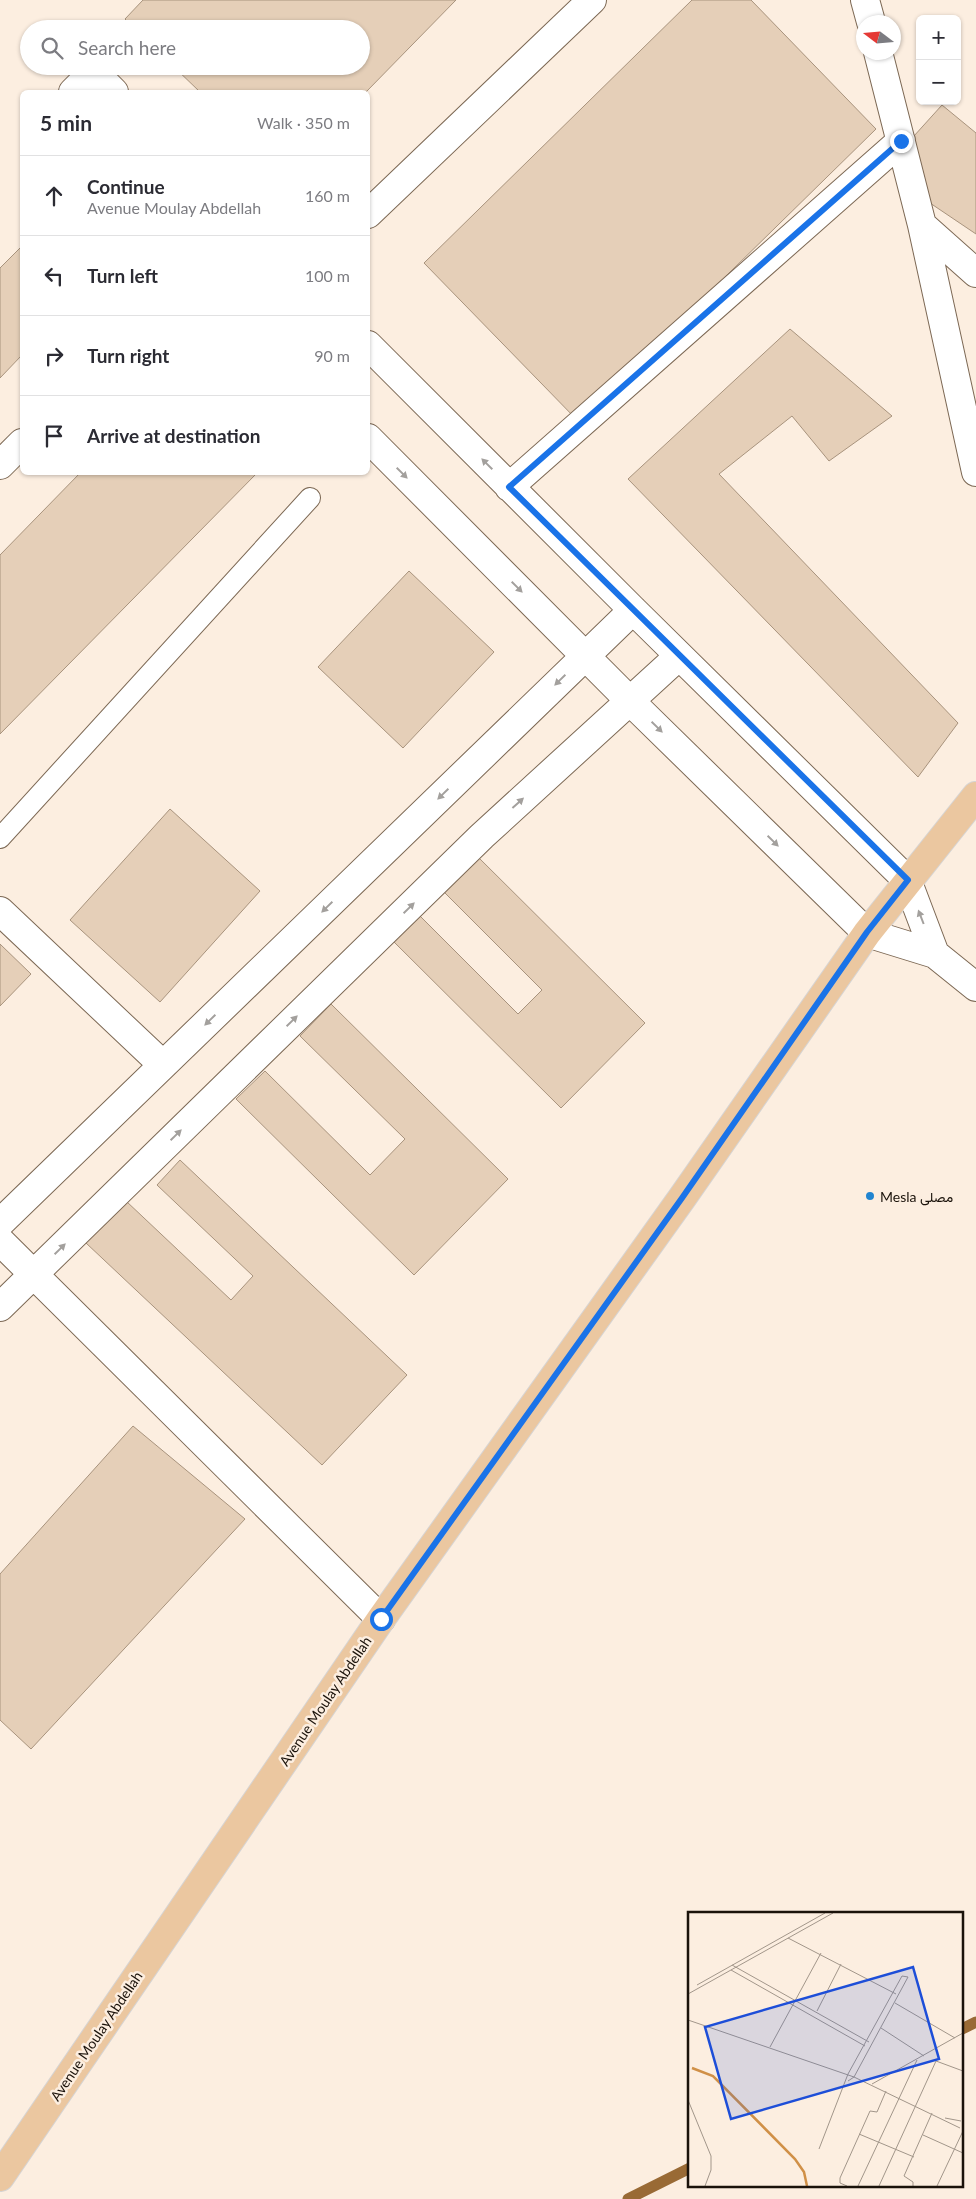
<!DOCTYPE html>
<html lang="en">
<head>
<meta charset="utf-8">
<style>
  :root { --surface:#fff; --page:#f2f2f3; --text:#2b2b33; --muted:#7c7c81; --line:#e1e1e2 }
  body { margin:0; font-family:Lato,Vazirmatn,sans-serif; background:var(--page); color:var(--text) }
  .controls { position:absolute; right:15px; top:15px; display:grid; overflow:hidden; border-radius:8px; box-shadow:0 1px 4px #0004 }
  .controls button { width:45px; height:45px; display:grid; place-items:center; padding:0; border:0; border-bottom:1px solid var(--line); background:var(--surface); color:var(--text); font:25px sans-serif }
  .compass { position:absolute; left:856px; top:15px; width:45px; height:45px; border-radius:50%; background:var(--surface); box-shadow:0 1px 4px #0004; rotate:286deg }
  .stop { position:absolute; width:15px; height:15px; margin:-11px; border:4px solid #1a73e8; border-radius:50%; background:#fff }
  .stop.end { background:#1a73e8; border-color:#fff; box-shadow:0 1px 5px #0008 }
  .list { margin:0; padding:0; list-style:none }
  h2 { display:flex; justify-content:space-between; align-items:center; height:65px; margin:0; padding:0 20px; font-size:21px }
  h2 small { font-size:16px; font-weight:400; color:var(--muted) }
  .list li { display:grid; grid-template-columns:32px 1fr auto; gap:15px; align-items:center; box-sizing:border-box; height:80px; padding:0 20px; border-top:1px solid var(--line) }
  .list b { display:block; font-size:19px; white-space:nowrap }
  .list p { margin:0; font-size:16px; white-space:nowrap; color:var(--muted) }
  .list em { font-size:16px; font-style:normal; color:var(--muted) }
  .icon { flex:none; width:28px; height:28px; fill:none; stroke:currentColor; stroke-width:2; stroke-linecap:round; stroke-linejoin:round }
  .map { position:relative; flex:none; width:976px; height:2199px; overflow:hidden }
  .search { position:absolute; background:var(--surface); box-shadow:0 1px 4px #0004; left:20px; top:20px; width:350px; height:55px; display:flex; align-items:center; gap:12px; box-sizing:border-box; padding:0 18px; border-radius:28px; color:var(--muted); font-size:19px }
  .panel { position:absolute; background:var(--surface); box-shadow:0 1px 4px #0004; left:20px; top:90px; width:350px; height:385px; border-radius:8px }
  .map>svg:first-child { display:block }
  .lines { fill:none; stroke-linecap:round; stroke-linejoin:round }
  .stream { stroke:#996a35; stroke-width:11 }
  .building { fill:#e5cfb8; stroke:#a8937d }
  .lane-casing { stroke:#7c6854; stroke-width:22 }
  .street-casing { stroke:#7c6854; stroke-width:30 }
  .primary-casing { stroke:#d6d4d3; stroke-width:30 }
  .lane { stroke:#fff; stroke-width:20 }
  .street { stroke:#fff; stroke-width:28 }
  .primary { stroke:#ebc7a0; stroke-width:28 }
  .oneway { fill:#a3a09d }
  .route { stroke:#1a73e8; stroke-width:6 }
  .poi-dot { fill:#2184d0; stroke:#fceee0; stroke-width:2 }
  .labels { text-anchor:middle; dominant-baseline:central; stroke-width:5; stroke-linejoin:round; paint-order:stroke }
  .poi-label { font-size:14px; fill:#1a120a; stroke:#fceee0; text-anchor:start }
  .street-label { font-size:14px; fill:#1a120a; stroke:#fceee0 }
  .inset-river { fill:none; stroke:#d09047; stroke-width:2.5 }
  .inset-road { fill:none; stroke:#a2968a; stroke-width:1 }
  .view { fill:#1d4ed8; fill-opacity:0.15; stroke:#1d4ed8; stroke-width:2.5 }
  .inset-edge { fill:none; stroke:#1a120a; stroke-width:2.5 }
</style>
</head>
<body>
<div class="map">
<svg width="976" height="2199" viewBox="0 0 976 2199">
  <rect width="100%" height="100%" fill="#fceee0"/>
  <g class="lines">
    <path class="stream" d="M962,2029L976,2022
      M628,2199L690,2168"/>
  </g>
  <path class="building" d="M143,0H456L366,92H200L173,66H361V29H135L125,19Z
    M692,0H751L876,129L578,421L424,263Z
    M942,105L976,133V234L930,203L904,147Z
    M22,246V355L0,378V268Z
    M790,329L892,416L829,461L792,416L719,474L958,723L918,777L628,479Z
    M81,472H258L0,734V555Z
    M409,571L494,652L403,748L318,667Z
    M170,809L260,891L160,1002L70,920Z
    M474,853L645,1023L561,1108L391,939L417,913L518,1014L542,990L440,888Z
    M0,944L31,974L0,1006Z
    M331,1004L508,1179L414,1275L236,1099L265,1071L370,1175L405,1139L300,1036Z
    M180,1160L407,1375L322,1465L86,1243L126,1201L231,1300L253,1276L157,1185Z
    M133,1426L245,1519L31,1749L0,1720V1574Z"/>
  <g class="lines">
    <defs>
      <path id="lane" d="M0,838L310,498"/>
      <path id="street" d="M865,0L871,22
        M878,52L922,225L976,472
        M73,92L85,80L92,78L105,83L114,92
        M368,214L592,0
        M922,225L976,273
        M368,345L633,610L907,880L935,954
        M368,438L631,702L867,933L935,954L976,987
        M0,465L22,443
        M509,487L901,141
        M0,911L163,1065
        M0,1223L633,610
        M0,1241L381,1619
        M0,1307L482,836L679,656"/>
      <path id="primary" d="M0,2177L381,1619L682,1198L867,933L976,796"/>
    </defs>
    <use href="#lane" class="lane-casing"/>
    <use href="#street" class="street-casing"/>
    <use href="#primary" class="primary-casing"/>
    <use href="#lane" class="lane"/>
    <use href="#street" class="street"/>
    <use href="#primary" class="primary"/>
  </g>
  <defs><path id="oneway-solid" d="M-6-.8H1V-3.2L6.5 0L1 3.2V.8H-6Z" transform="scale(1.25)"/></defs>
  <g class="oneway">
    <use href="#oneway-solid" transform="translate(487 464) rotate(-135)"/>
    <use href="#oneway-solid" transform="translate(402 473) rotate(45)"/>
    <use href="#oneway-solid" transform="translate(517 587) rotate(45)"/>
    <use href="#oneway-solid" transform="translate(560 680) rotate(136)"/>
    <use href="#oneway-solid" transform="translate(657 727) rotate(44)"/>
    <use href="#oneway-solid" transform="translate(443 794) rotate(136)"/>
    <use href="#oneway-solid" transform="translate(518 803) rotate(-42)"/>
    <use href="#oneway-solid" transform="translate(773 841) rotate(44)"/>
    <use href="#oneway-solid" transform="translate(327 907) rotate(136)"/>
    <use href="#oneway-solid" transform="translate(409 908) rotate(-44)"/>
    <use href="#oneway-solid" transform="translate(921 917) rotate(-111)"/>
    <use href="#oneway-solid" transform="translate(210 1020) rotate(136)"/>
    <use href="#oneway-solid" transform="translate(292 1021) rotate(-44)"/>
    <use href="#oneway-solid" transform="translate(176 1135) rotate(-44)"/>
    <use href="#oneway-solid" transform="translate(60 1249) rotate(-44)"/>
  </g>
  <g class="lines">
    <path class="route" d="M381,1619L682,1198L867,932L908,880L509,487L901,141"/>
  </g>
  <circle class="poi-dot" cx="870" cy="1196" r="5"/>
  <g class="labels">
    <g class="poi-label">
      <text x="880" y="1196">Mesla مصلى</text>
    </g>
    <g class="street-label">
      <text transform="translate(325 1701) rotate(-56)">Avenue Moulay Abdellah</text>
      <text transform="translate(96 2036) rotate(-56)">Avenue Moulay Abdellah</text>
    </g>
  </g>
  <g transform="translate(688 1912)">
    <rect width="275" height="275" fill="#fceee0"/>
    <path class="inset-river" d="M4,156L25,164L107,247L116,260L119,274"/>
    <path class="inset-road" d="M100,26L208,82M44,53L181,130M43,58L177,134M9,73L137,1M0,82L145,1M207,91L267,126M129,99L153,52M0,108L166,165L272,216M193,116L236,144M82,135L133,41M184,172L275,121M0,188L23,244V258L17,274M257,206L273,209M171,222L226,245M235,223L275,241M131,237L160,162L214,64L220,65L166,165L160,169M159,274L152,271V266L182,199L189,200L198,179M170,274L229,148M191,274L248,149L275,159M225,274V270L216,264L244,201M249,274L275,219"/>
    <path class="view" d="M225,55L251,147L43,207L17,115Z"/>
    <rect width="275" height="275" class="inset-edge"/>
  </g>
</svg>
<div class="controls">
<button>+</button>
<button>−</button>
</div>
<svg class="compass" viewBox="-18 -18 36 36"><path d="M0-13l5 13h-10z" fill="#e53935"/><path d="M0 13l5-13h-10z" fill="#7c7c81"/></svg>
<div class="stop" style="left:381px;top:1619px"></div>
<div class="stop end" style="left:901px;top:141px"></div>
<div class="search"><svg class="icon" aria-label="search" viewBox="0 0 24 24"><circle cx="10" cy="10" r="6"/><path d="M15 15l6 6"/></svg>Search here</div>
<section class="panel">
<h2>5 min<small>Walk · 350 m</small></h2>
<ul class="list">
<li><svg class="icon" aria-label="ahead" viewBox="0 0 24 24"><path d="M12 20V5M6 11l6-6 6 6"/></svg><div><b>Continue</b><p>Avenue Moulay Abdellah</p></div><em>160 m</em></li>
<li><svg class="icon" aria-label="left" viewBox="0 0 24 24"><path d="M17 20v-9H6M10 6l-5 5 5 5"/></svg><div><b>Turn left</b></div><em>100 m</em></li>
<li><svg class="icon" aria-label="right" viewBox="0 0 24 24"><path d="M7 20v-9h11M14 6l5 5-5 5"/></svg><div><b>Turn right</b></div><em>90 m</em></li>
<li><svg class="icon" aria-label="arrive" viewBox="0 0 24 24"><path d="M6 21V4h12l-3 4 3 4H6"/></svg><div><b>Arrive at destination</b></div></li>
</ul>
</section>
</div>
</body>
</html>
